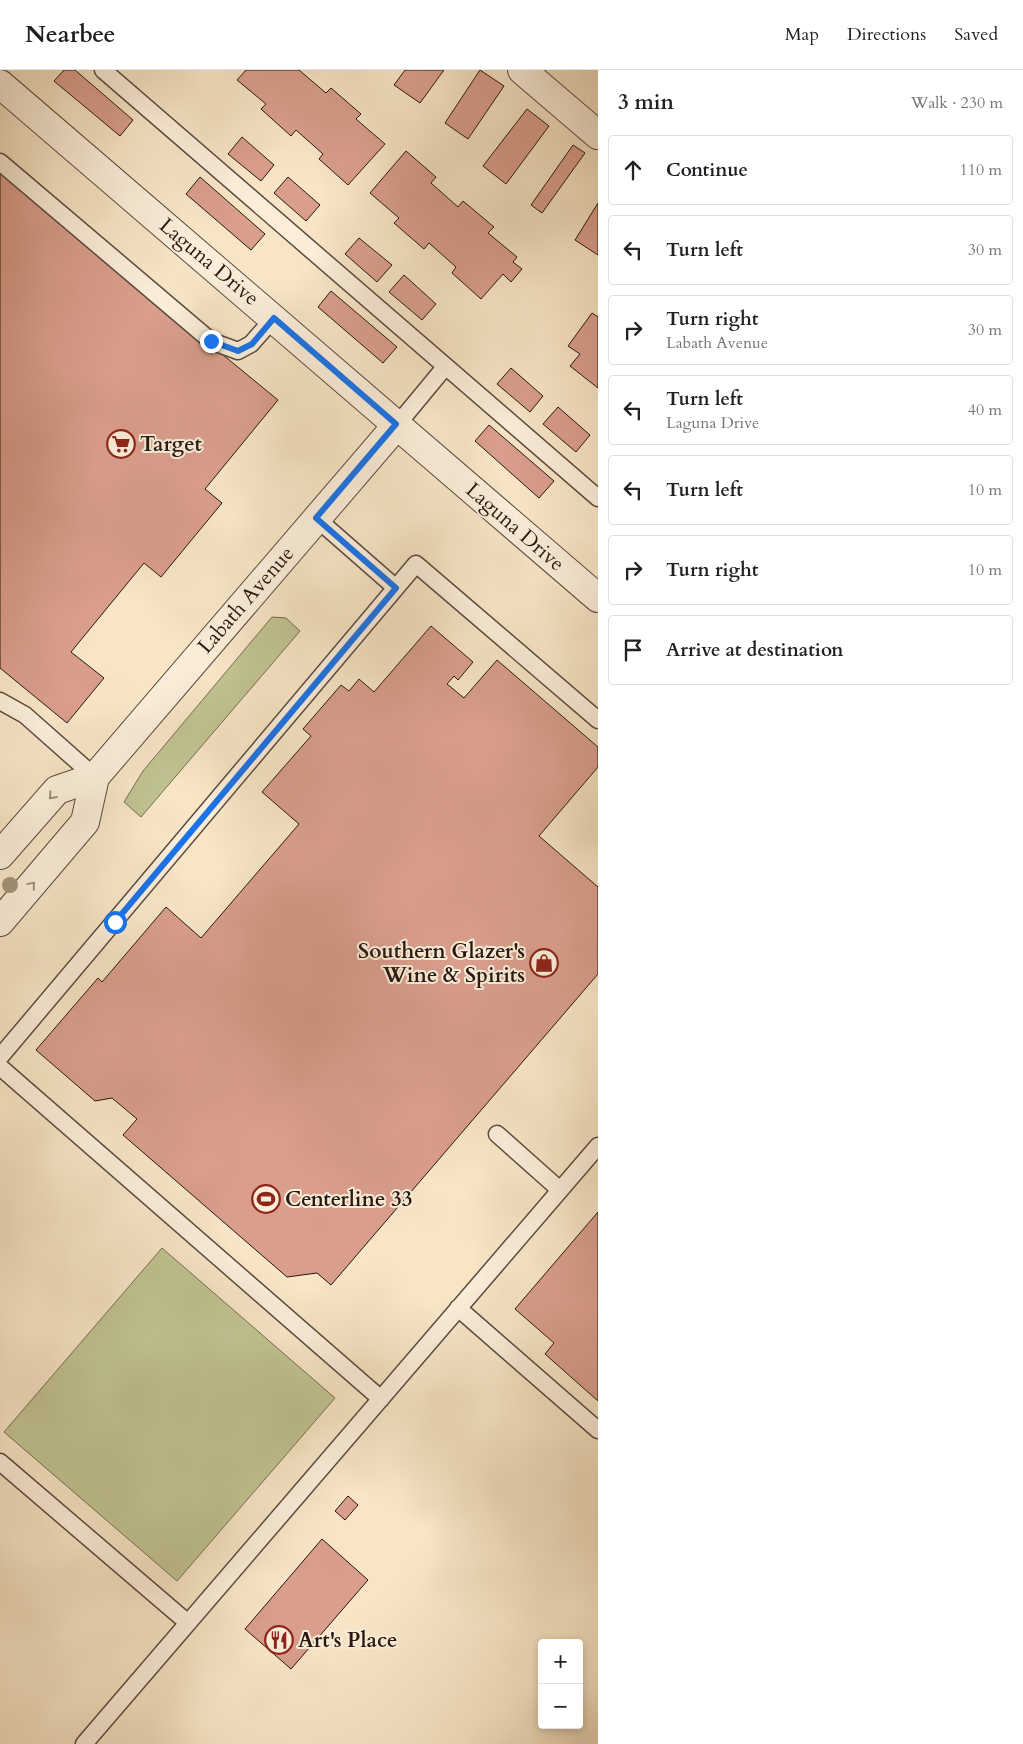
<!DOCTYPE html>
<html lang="en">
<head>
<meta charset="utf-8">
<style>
  :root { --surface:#fff; --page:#f2f2f2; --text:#202124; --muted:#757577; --line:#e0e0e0 }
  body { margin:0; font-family:Cardo,serif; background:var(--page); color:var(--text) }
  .controls { position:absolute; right:15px; bottom:15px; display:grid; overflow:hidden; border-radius:5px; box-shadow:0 2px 8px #0003 }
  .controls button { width:45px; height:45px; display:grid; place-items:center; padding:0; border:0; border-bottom:1px solid var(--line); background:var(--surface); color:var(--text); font:25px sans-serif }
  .stop { position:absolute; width:15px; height:15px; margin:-11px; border:4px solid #1a73e8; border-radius:50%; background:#fff }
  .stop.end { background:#1a73e8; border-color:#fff; box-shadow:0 1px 5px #0008 }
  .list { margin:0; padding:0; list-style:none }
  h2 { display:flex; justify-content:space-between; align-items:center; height:65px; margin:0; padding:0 20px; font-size:21px }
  h2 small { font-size:16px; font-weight:400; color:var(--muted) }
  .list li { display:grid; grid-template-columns:32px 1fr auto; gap:15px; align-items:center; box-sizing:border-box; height:70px; margin:0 10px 10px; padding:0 10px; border:1px solid var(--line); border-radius:5px }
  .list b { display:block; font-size:19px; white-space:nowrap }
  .list p { margin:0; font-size:16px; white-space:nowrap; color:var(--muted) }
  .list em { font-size:16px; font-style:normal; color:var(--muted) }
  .icon { flex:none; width:28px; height:28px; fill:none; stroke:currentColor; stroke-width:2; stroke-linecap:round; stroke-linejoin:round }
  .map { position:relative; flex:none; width:598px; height:1674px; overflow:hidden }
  header { display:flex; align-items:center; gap:30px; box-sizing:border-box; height:70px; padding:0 25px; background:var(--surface); border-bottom:1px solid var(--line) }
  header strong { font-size:24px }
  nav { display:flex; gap:28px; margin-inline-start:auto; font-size:18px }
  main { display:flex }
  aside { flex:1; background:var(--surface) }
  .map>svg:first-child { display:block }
  .green { fill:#c1c392; stroke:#756d52 }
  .building { fill:#d99e8c; stroke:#291711 }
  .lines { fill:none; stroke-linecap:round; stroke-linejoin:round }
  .lane-casing { stroke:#5c4a3e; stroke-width:19 }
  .street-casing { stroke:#5c4a3e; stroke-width:30 }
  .lane { stroke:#faeeda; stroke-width:16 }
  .street { stroke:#faeeda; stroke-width:28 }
  .tree { fill:#a3957b }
  .oneway { stroke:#9c8d80 }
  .route { stroke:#1a73e8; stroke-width:6 }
  .labels { text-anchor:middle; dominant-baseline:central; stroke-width:4; stroke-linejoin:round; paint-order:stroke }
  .street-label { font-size:21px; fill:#291711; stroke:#faeeda }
  .poi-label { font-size:21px; font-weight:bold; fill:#291711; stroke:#faeeda; text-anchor:start }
</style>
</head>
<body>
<header>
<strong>Nearbee</strong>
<nav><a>Map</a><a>Directions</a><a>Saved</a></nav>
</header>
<main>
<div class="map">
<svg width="598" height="1674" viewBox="0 0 598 1674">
  <rect width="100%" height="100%" fill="#f7e5c6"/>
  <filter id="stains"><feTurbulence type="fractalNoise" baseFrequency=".004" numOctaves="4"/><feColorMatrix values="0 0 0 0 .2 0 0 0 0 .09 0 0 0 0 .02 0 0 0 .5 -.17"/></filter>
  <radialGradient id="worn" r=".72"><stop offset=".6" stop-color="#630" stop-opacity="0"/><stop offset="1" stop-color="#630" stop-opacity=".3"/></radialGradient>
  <path class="green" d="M272,547L286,548L300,561L141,747L124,732L143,701Z
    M162,1178L335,1328L177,1511L4,1362Z"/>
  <path class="building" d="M64,0H75L133,50L120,66L54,11Z
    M246,0H299L326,23L331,18L361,44L356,49L385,74L348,115L319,89L323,84L296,60L291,66L261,39L266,34L237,10Z
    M405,0H444L420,33L394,15Z
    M480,0L504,16L468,69L445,53Z
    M527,39L549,56L506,114L483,96Z
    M242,67L274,95L261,111L228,84Z
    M573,75L585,83L542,143L531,135Z
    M406,81L436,107L431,113L458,137L463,131L494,157L488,163L517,187L513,192L522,199L511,212L503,204L481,229L452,203L456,197L429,173L424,179L394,153L399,148L370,123Z
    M0,102L278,330L205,419L222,433L161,507L144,493L71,582L104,608L67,653L0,598Z
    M200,107L265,164L251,180L186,124Z
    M288,107L320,135L306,151L274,123Z
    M598,133V185L575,170Z
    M359,168L392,195L377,212L345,184Z
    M404,205L436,234L422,250L389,222Z
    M331,221L397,277L383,293L318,237Z
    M592,243L598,247V318L570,296L580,284L568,276Z
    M511,298L543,326L530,342L497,314Z
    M558,337L590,365L576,382L543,354Z
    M489,355L554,411L539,428L475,371Z
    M431,556L473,592L458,610L454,606L447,614L464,628L497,590L598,677V697L539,766L598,817V904L331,1215L317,1203L287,1207L123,1065L137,1049L112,1028L95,1031L36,980L98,908L102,912L166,837L201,868L299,754L262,722L311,666L303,659L341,615L349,621L359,609L374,622Z
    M598,1142V1331L545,1284L554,1273L515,1239Z
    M348,1426L358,1435L345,1450L335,1441Z
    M322,1469L368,1510L291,1599L245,1559Z"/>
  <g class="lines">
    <defs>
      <path id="lane" d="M103,0L598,428
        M0,92L211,271L238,281L251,274L274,248
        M397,355L445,297
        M316,448L396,518
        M0,631L25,645L95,707
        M0,987L416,494L598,650
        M0,997L381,1329
        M497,1064L560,1120
        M458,1238L598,1360
        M0,1392L188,1553
        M84,1674L598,1076"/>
      <path id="street" d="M522,0L598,65
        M0,14L598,528
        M0,785L57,720L95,707
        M0,852L85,752L95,707L397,355"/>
    </defs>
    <use href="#lane" class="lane-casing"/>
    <use href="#street" class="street-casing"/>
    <use href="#lane" class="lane"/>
    <use href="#street" class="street"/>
  </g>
  <circle class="tree" cx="10" cy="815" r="8"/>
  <defs><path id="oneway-chevron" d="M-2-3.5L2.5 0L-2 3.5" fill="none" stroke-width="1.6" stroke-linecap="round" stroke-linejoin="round" transform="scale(1.25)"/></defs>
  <g class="oneway">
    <use href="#oneway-chevron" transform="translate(52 726) rotate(132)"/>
    <use href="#oneway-chevron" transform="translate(32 815) rotate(-50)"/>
  </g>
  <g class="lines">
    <path class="route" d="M115,852L396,518L316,448L396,354L274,248L252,274L238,281L211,271"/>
  </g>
  <defs>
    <symbol id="supermarket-ring" viewBox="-11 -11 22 22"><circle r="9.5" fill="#faeeda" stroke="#8f2418" stroke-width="1.5"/><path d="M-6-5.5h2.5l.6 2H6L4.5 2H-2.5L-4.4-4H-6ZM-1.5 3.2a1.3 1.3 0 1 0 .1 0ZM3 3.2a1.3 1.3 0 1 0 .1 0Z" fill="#8f2418"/></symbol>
    <symbol id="shop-ring" viewBox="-11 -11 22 22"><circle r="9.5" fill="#faeeda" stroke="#8f2418" stroke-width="1.5"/><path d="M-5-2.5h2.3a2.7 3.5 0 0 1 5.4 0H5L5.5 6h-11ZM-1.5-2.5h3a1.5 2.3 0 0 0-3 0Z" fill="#8f2418"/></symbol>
    <symbol id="stadium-ring" viewBox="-11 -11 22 22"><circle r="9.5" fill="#faeeda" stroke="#8f2418" stroke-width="1.5"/><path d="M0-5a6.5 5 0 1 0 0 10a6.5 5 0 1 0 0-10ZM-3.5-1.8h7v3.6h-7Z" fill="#8f2418"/></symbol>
    <symbol id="restaurant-ring" viewBox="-11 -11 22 22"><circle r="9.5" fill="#faeeda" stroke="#8f2418" stroke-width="1.5"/><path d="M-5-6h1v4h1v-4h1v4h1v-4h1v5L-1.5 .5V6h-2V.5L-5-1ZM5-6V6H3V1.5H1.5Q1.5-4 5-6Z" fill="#8f2418"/></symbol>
  </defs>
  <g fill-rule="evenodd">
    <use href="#supermarket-ring" x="105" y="358" width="32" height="32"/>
    <use href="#shop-ring" x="528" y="877" width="32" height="32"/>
    <use href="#stadium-ring" x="250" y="1113" width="32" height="32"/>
    <use href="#restaurant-ring" x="263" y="1554" width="32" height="32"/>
  </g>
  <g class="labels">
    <g class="street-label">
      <text transform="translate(209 192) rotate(40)">Laguna Drive</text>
      <text transform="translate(515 457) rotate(41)">Laguna Drive</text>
      <text transform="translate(246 530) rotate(-49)">Labath Avenue</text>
    </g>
    <g class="poi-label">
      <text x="140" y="374">Target</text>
      <text x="525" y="881" text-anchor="end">Southern Glazer's<tspan x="525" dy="24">Wine &amp; Spirits</tspan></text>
      <text x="285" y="1129">Centerline 33</text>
      <text x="298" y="1570">Art's Place</text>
    </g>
  </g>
  <rect width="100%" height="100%" filter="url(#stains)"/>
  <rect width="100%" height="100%" fill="url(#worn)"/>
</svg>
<div class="controls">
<button>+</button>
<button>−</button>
</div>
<div class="stop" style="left:115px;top:852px"></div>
<div class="stop end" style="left:211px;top:271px"></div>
</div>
<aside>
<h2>3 min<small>Walk · 230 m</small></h2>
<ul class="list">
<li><svg class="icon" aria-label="ahead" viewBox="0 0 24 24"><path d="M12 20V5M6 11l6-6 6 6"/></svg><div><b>Continue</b></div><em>110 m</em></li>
<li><svg class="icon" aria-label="left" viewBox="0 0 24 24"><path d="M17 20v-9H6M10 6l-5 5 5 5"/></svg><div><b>Turn left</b></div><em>30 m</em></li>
<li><svg class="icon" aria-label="right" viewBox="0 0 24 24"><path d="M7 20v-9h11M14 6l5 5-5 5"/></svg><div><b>Turn right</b><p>Labath Avenue</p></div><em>30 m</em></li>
<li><svg class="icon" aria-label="left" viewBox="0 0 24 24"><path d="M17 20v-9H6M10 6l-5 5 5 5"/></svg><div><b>Turn left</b><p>Laguna Drive</p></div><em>40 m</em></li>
<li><svg class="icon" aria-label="left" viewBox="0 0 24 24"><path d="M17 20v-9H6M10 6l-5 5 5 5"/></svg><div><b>Turn left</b></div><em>10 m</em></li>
<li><svg class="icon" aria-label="right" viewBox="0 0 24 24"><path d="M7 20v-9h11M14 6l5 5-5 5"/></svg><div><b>Turn right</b></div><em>10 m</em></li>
<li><svg class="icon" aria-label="arrive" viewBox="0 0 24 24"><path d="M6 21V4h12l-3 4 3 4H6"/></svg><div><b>Arrive at destination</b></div></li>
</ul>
</aside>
</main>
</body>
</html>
